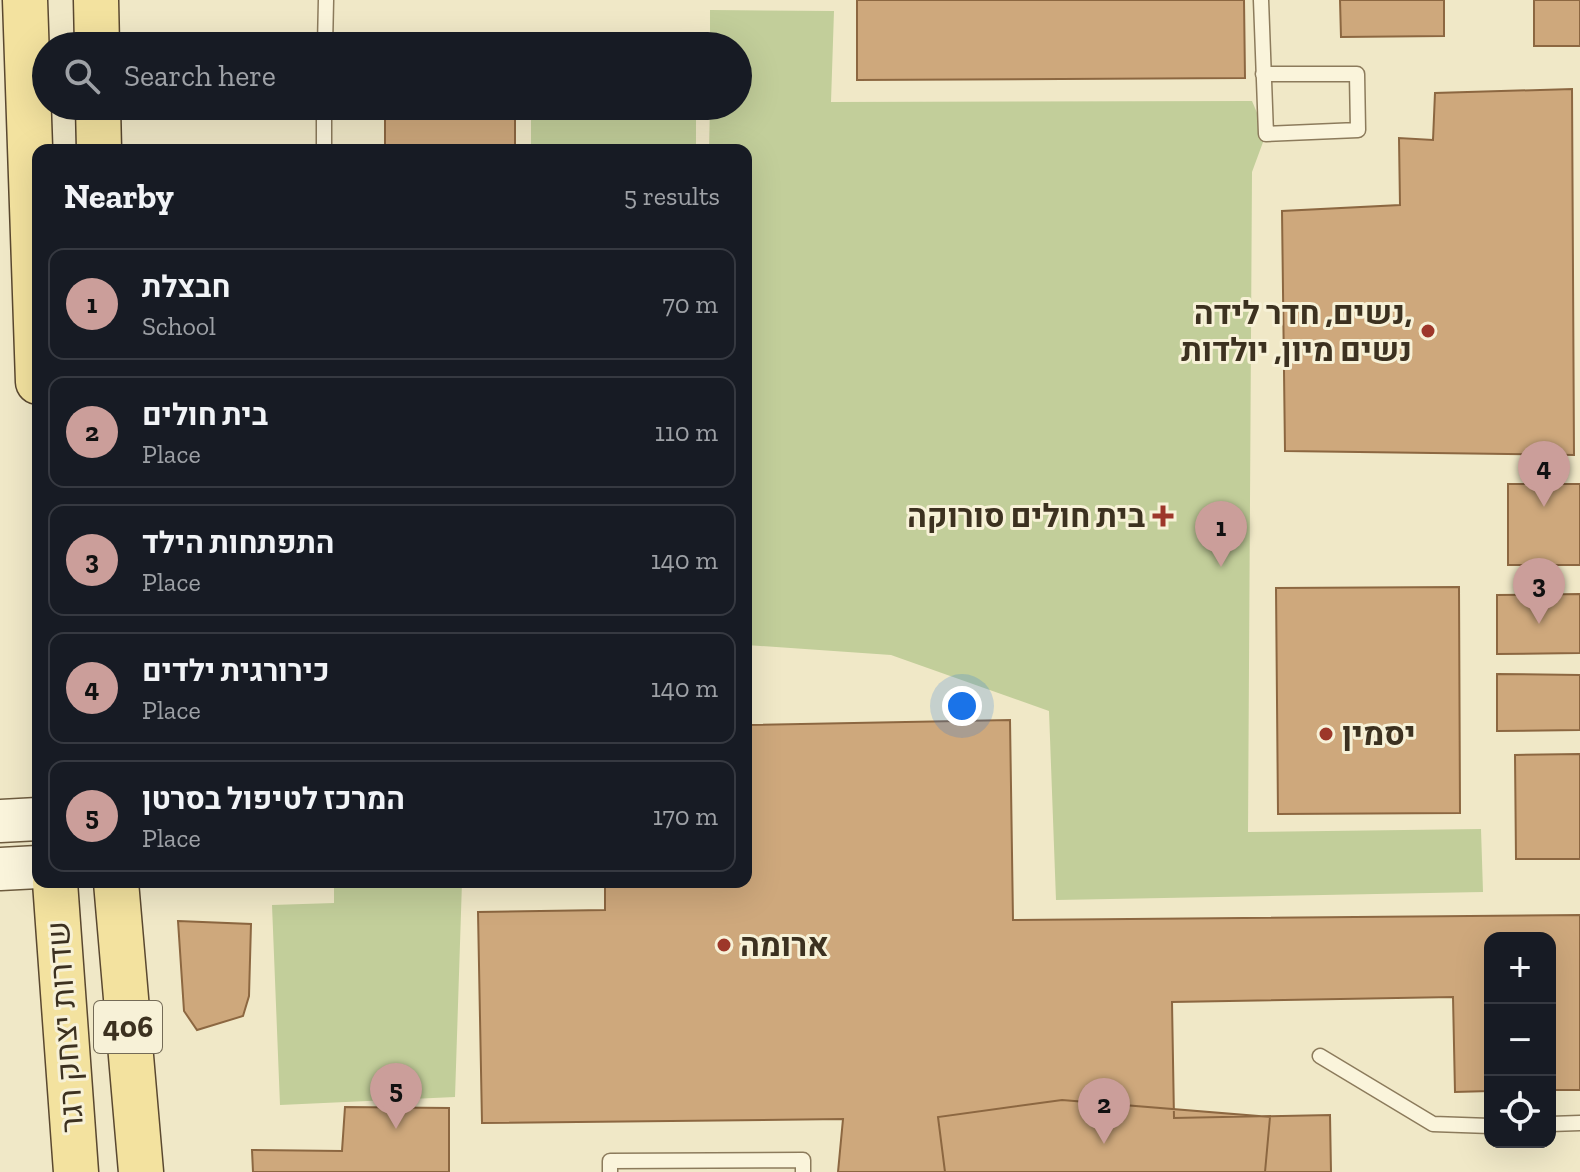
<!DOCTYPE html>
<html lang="en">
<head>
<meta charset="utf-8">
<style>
  :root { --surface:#171b24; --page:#20242c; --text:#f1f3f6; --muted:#9ea1a6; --line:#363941; --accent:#cb9e9a }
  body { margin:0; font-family:"Zilla Slab",Heebo,serif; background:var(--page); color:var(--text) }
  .controls { position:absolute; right:24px; bottom:24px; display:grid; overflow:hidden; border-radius:16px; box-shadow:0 8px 32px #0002 }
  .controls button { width:72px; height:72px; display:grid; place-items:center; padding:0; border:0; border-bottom:2px solid var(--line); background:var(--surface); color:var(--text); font:40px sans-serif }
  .you { position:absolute; left:962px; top:706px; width:28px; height:28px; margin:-20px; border:6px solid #fff; border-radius:50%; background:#1a73e8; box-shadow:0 0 0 12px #1a73e833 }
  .badge { display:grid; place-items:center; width:52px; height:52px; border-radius:50%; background:var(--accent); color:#111; font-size:26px; font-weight:700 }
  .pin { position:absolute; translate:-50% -66px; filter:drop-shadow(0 2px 4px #0008) }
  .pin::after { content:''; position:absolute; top:42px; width:28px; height:24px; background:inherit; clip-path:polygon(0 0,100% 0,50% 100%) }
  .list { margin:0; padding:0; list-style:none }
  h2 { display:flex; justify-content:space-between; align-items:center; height:104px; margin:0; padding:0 32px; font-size:34px }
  h2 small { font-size:26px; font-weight:400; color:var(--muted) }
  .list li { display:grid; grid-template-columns:52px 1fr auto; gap:24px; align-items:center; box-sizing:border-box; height:112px; margin:0 16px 16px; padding:0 16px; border:2px solid var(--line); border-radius:16px }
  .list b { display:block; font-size:30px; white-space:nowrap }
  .list p { margin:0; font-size:26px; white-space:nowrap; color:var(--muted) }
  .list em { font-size:26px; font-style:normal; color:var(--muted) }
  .icon { flex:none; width:44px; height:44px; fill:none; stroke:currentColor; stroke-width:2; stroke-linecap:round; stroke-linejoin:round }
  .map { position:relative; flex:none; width:1580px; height:1172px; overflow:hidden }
  .search { position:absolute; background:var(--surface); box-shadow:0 8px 32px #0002; left:32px; top:32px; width:720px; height:88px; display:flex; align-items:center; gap:20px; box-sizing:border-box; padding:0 28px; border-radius:44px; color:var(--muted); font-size:30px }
  .panel { position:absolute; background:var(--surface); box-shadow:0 8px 32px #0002; left:32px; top:144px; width:720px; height:744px; border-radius:16px }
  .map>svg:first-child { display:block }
  .green { fill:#c2ce9a }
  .building { fill:#cea87c; stroke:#8c6741; stroke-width:2 }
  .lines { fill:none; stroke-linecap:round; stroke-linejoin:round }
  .service-casing { stroke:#8c7b5c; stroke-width:17 }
  .secondary-casing { stroke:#6e5c3f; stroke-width:45 }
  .primary-casing { stroke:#5a4830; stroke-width:47 }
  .service { stroke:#faf4db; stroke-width:14 }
  .secondary { stroke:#faf4db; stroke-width:42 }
  .primary { stroke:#f3e29f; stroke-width:44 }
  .poi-dot { fill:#9d372a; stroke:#f7f1d7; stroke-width:3 }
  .labels { text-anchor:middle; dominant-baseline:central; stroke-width:6; stroke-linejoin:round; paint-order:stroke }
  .shield { fill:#f7f1d7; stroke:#746b57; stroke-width:2 }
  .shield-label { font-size:30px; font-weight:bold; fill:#3c3120 }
  .poi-label { font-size:32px; font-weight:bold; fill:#3c3120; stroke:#f7f1d7; text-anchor:end }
  .street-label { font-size:32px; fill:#3c3120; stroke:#f7f1d7 }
</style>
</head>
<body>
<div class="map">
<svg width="1580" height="1172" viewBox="0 0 1580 1172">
  <rect width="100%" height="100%" fill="#f0e8c7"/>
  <path class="green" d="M710,10L834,11L831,102L1252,101L1266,134L1252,172L1248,832L1481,829L1483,892L1056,900L1049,711L891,655L746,645V150H709L710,106H738V46H710Z
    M532,35L697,37V46H532Z
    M531,106H696V150H531Z
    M334,882H462L455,1097L280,1105L272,905L334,903Z"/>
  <path class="building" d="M857,0H1244L1245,78L857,80Z
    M1340,0H1444V36L1341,37Z
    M1534,0H1580V46H1534Z
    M1572,89L1574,455L1285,451L1282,211L1400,205L1399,138L1433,140L1435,93Z
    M385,106H515V150H385Z
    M1508,484H1580V565H1508Z
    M1459,587L1460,813L1278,814L1276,588Z
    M1580,594V653L1497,654V595Z
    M1497,674L1580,675V730L1497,731Z
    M1010,720L1013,920L1580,915V1090H1550V938H1490V1091L1455,1092L1453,997L1172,1002L1174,1118L1330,1115L1331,1172H838L843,1119L482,1123L478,912L605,910V882H746V725Z
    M1580,754V859H1516L1515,755Z
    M178,921L251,924L249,996L243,1016L197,1030L184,1011Z
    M1062,1100L1270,1117L1265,1172H945L938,1117Z
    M345,1107L449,1108V1172H253L252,1150L342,1151Z"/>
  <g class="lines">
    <defs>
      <path id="service" d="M1261,0L1266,134L1358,130L1357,74H1263
        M325,46L326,0
        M324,150V106
        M1320,1056L1433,1124L1490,1126
        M1550,1124L1580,1123
        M610,1172V1161L803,1160V1172"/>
      <path id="secondary" d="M0,821L38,819
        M0,869L38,867"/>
      <path id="primary" d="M25,0L38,382
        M96,0L97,46
        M98,106L99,150
        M55,882L76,1172
        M116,882L141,1172"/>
    </defs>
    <use href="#service" class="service-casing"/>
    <use href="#secondary" class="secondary-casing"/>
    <use href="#primary" class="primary-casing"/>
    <use href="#service" class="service"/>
    <use href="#secondary" class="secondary"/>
    <use href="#primary" class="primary"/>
  </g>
  <g class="poi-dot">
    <circle cx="1428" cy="331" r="8"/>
    <path d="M1159 504h8v8h8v8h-8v8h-8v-8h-8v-8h8z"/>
    <circle cx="1326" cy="734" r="8"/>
    <circle cx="724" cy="945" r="8"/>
  </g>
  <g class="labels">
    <rect class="shield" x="94" y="1001" width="68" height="52" rx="6"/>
    <g class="shield-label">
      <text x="128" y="1027">406</text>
    </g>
    <g class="poi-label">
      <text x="1412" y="313">נשים, חדר לידה,<tspan x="1412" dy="37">נשים מיון, יולדות</tspan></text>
      <text x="1145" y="516">בית חולים סורוקה</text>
      <text x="1342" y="734" text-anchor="start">יסמין</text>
      <text x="740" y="945" text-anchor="start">ארומה</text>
    </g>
    <g class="street-label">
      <text transform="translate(65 1027) rotate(-94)">שדרות יצחק רגר</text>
    </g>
  </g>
</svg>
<div class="controls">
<button>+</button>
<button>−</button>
<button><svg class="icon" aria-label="locate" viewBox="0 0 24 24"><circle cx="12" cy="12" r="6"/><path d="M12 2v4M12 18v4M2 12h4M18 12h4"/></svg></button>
</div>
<div class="you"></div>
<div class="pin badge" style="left:1221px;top:567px">1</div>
<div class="pin badge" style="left:1104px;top:1144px">2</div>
<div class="pin badge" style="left:1539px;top:624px">3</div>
<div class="pin badge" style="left:1544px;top:507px">4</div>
<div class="pin badge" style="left:396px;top:1129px">5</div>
<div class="search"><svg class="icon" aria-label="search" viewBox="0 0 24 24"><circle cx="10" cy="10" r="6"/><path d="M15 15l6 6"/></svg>Search here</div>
<section class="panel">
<h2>Nearby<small>5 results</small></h2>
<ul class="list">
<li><span class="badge">1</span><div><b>חבצלת</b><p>School</p></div><em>70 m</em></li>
<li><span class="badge">2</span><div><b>בית חולים</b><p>Place</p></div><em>110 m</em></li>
<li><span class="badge">3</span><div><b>התפתחות הילד</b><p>Place</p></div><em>140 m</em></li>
<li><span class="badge">4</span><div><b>כירורגית ילדים</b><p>Place</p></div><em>140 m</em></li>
<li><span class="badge">5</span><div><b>המרכז לטיפול בסרטן</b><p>Place</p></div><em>170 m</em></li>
</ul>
</section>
</div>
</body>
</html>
